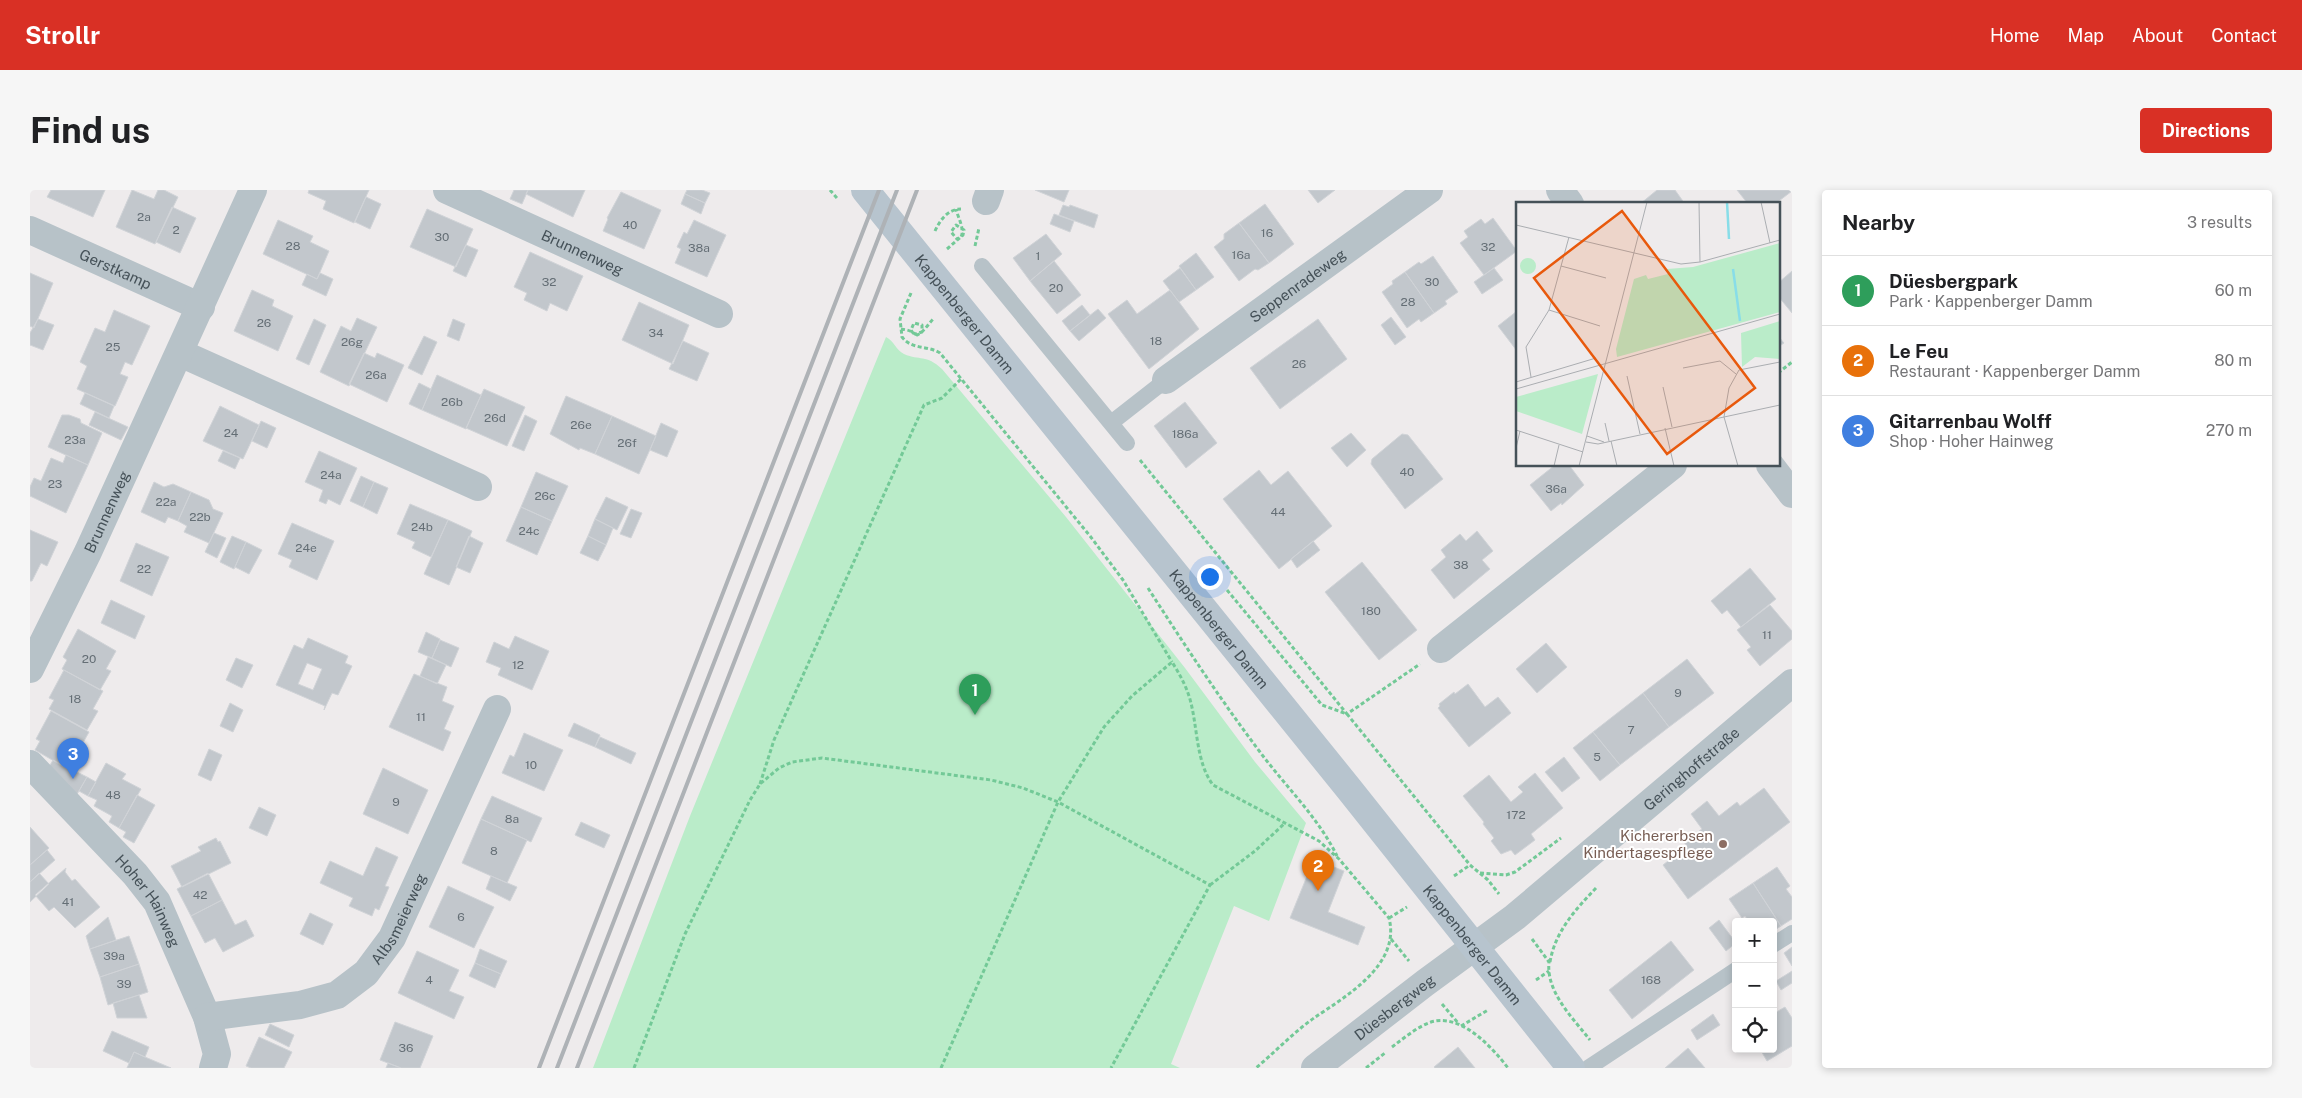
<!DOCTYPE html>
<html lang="en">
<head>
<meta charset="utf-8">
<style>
  :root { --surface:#fff; --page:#f6f6f6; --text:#202124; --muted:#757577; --line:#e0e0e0; --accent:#d93025 }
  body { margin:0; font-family:"Public Sans",sans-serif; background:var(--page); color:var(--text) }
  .controls { position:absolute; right:15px; bottom:15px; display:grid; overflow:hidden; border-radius:5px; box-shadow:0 2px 8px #0003 }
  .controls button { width:45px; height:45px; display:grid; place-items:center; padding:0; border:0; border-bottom:1px solid var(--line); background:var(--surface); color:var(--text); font:25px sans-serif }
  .you { position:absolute; left:1179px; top:386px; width:18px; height:18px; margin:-12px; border:4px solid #fff; border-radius:50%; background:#1a73e8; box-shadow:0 0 0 8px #1a73e833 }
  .badge { display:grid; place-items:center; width:32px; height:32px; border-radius:50%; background:var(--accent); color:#fff; font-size:16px; font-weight:700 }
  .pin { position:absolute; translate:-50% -41px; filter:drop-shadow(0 1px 2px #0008) }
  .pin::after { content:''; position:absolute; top:26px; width:18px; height:15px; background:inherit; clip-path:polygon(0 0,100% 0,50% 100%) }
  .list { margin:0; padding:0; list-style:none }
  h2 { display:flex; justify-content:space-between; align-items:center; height:65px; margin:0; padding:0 20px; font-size:21px }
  h2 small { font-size:16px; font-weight:400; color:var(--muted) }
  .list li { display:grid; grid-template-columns:32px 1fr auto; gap:15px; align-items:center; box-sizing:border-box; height:70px; padding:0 20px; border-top:1px solid var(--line) }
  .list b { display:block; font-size:19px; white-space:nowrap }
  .list p { margin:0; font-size:16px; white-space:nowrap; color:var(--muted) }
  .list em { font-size:16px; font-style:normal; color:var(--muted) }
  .icon { flex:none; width:28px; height:28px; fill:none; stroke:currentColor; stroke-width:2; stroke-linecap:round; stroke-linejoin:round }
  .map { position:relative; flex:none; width:1762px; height:878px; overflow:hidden; border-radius:5px }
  header { display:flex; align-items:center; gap:30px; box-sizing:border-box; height:70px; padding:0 25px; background:var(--accent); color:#fff }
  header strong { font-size:24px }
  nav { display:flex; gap:28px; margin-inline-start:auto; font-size:18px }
  .intro { display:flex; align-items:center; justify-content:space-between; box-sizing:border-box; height:120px; padding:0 30px }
  h1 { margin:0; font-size:35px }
  .button { padding:12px 22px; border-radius:5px; background:var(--accent); color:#fff; font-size:18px; font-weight:700 }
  main { display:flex; gap:30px; padding:0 30px }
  aside { flex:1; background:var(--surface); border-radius:5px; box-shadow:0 2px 8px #0003 }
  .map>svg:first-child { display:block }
  .green { fill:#baecc9 }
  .building { fill:#c2c7cc; stroke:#d0d3d7; fill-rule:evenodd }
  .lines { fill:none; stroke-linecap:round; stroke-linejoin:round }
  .path { stroke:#73c997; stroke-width:3; stroke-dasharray:4 2.5; stroke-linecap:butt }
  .service { stroke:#b7c2c8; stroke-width:16 }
  .minor { stroke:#b7c2c8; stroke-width:28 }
  .tertiary { stroke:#b7c2c8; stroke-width:28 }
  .secondary { stroke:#b7c4ce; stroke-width:28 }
  .rail { stroke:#aeb2b6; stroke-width:4 }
  .education-dot { fill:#8d6e63; stroke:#fff; stroke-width:2 }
  .labels { text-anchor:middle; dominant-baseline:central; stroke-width:4; stroke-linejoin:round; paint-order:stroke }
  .number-label { font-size:12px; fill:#646e75 }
  .street-label { font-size:15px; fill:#455158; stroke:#fff }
  .education-label { font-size:15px; fill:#785e54; stroke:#fff; text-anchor:end }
  .inset-river { fill:none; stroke:#88dde8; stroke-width:2.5 }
  .inset-road { fill:none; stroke:#aaadb1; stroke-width:1 }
  .view { fill:#e8590c; fill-opacity:0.15; stroke:#e8590c; stroke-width:2.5 }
  .inset-edge { fill:none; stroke:#455158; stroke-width:2.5 }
</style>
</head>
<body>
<header>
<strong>Strollr</strong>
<nav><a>Home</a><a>Map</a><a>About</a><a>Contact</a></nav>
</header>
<div class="intro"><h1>Find us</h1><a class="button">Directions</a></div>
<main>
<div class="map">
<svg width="1762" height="878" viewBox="0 0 1762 878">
  <rect width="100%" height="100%" fill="#eeebec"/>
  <path class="green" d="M856,147C864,151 866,160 874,164C890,171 896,164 912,179L1036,327L1155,478L1225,572L1276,633L1239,731L1204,716L1141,874L1150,878H563L660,626Z"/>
  <path class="building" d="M21,0H75L63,27L17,7Z
    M102,0L124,9L128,0H134L148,7L125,54L86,37Z
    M279,0H339L324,33L293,19L296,11L278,3Z
    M484,0H498L492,14L480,9Z
    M498,0H555L543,27L496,4Z
    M657,0H672L680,3L675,13L655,4Z
    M1005,0H1039L1034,12Z
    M1278,0H1305L1288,13Z
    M1627,0H1645L1655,14H1610Z
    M1707,0H1762V1L1745,14H1718Z
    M591,2L631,20L614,59L573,41L578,29L577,28Z
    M655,4L675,13L671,24L651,14Z
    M336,7L351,14L340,39L325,32Z
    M1235,14L1264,54L1239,73L1209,33Z
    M1033,15L1039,17L1040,15L1068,25L1064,38L1029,25Z
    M142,17L166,28L150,63L126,52Z
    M397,19L443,39L426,77L380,57Z
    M1024,24L1044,31L1040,42L1020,34Z
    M1463,28L1487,61L1454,85L1430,53L1438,47L1434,41L1451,29L1455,34Z
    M248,30L283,46L280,52L299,61L287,89L233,64Z
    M664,30L696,45L677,87L645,73L651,59L647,57L654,42L657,44Z
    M1209,33L1239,73L1228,80L1225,79L1209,91L1184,57L1194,49V44Z
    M1016,44L1032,64L1000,91L983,68Z
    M436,55L448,60L436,87L423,81Z
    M500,62L553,86L537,121L520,113L517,121L494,110L497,103L484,97Z
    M1166,63L1184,87L1166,100L1149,76Z
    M1403,66L1428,102L1415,111L1417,114L1404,123L1375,82L1389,72L1391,74Z
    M1024,71L1051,105L1027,124L1000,91Z
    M1150,78L1166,100L1149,112L1133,91Z
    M1464,78L1473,90L1452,104L1444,92Z
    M1762,81V123L1748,106V93Z
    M1375,82L1404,123L1391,132L1389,129L1377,138L1352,102L1363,94L1362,91Z
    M0,83L23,93L4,138L0,136Z
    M290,83L303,89L296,106L272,95L277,84L287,89Z
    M222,100L244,110L242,116L263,126L248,161L204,141Z
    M1140,100L1169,139L1119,179L1078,124L1097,110L1107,124Z
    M609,112L659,135L643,174L592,150Z
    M1052,115L1060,125L1040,141L1032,131Z
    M1068,119L1076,128L1049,151L1040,141Z
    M84,120L120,136L102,175L95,172L90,184L98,187L85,216L47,199L57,176L50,172L65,138L75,142Z
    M1487,121V161L1468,136Z
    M1361,127L1376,147L1365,155L1351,135Z
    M327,128L347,137L319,196L290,182L311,136L321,141Z
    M8,129L24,135L13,160L0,155V143Z
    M284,129L296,135L279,175L266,169Z
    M423,129L435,134L429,151L417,146Z
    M1288,129L1317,169L1250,219L1220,178Z
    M394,146L407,152L392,185L378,178Z
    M1748,146L1754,153L1748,157Z
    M653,151L679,163L667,191L639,179Z
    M334,163L345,168L347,163L374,175L357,212L319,194Z
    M407,185L451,205L436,239L392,220Z
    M389,193L401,199L392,220L379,214Z
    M454,199L495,217L477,256L436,238Z
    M55,203L84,216L79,228L50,214Z
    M536,206L582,226L565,264L550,258L549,260L520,244Z
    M1155,212L1187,253L1156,278L1124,236Z
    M190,216L229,235L213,269L173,251Z
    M65,222L98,237L91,250L59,235Z
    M32,225H39L50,229L51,233L72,243L58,275L18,257Z
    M495,225L507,231L494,261L482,256Z
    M582,226L626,246L609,284L565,264Z
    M231,231L246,238L237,258L222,251Z
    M631,233L648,241L637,267L620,260Z
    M1321,243L1336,260L1317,277L1301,258Z
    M1372,244L1378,245L1413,289L1375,319L1341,274L1342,269Z
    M193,261L210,268L205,279L188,271Z
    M289,261L327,278L310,315L298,309L296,314L289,311L293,300L275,292Z
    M36,265L58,275L36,323L0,306V297L4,288L11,291L21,268L33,273Z
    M1525,275H1539L1554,295L1532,315L1531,313L1521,321L1500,295Z
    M1229,280L1241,295L1258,281L1302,336L1249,379L1193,309Z
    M506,282L538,296L522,331L491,317Z
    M331,286L344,292L333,317L320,311Z
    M124,292L134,297L143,294L161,302L148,331L138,327L135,333L111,322Z
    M344,292L358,298L347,324L333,317Z
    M161,302L179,310L183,319L193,323L179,353L154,342L157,336L148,331Z
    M576,307L598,317L587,340L565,329Z
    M380,314L418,330L401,367L382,358L385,352L367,344Z
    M491,317L522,331L507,365L476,351Z
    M601,319L612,323L601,348L590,344Z
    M565,329L583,338L576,355L558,346Z
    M418,330L442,341L419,395L394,384Z
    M262,333L304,351L287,390L259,377L262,370L248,364Z
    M0,340L28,352L17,376L11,373L2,391H0Z
    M1447,341L1463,361L1452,370L1460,379L1424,409L1401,380L1416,367L1411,360L1430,344L1436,351Z
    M184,343L196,348L187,368L175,362Z
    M202,346L216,352L204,379L190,372Z
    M439,346L453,353L440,383L426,377Z
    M558,346L576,355L568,371L550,363Z
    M1283,351L1290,360L1267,378L1261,369Z
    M216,352L232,360L219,384L205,377Z
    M106,353L139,367L122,406L90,391Z
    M1332,372L1387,440L1349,470L1295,402Z
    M1720,378L1746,409L1711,437L1697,420L1692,424L1681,411Z
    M81,410L115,426L105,449L71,433Z
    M1740,415L1762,441V449L1730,476L1717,460L1721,457L1707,440Z
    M48,439L86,461L76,479L81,481L70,500L32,479L37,470L33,467Z
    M396,442L410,449L402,468L388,462Z
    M485,446L519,461L502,500L468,485L471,478L456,472L464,452L479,459Z
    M278,448L318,466L315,473L322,476L308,505L302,503L294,520L295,516L246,495L264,455L273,459ZM277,473L292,479L283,500L268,494Z
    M410,450L429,458L421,477L402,468Z
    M1516,453L1537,477L1507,503L1486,479Z
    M398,467L416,475L407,494L390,486Z
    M206,468L223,475L212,498L196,490Z
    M1657,469L1684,503L1639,537L1613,503Z
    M34,480L73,501L63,519L68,521L57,540L19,519L24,510L19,508Z
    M384,484L417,497L412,511L424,516L414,539L421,542L413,561L359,537Z
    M1438,494L1455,517L1468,507L1481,523L1439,557L1408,518L1410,516L1409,514L1424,502L1425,504Z
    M1613,503L1639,537L1590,575L1563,542Z
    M200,513L213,520L203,542L190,536Z
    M21,521L59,542L49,560L54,562L43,582L5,560L10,551L6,549Z
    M544,533L570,545L565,557L538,546Z
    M1563,542L1590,575L1570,591L1543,558Z
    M494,543L533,560L514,601L472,583L480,565L484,567Z
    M570,547L606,563L601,574L565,557Z
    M179,559L192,565L181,591L168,585Z
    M1534,567L1550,588L1532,602L1515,582Z
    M23,570L57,587L46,606L19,577Z
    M76,573L96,584L92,589L111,599L89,638L79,632L82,626L64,616L67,610L58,606Z
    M353,578L398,600L378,644L333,624Z
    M1505,583L1533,618L1501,644L1505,650L1485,665L1481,660L1471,664L1461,651L1464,648L1453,634L1454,632L1433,606L1459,585L1481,612L1493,602L1488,597Z
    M57,587L66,592L58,606L49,601Z
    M1734,598L1760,632L1658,709L1633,675L1657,656L1654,652L1672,639L1661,624L1677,611L1689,626L1707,612L1710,616Z
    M107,605L125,615L104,653L93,647L96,642L89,638Z
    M462,606L512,628L501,652L451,629Z
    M229,617L246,625L237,646L219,638Z
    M451,629L497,650L477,693L432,673Z
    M551,632L580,645L574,658L545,645Z
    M0,637L19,658L0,675Z
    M186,648L188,652L190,651L201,673L152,697L141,676L171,661L168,657Z
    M346,657L368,667L355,696L359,697L349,720L345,718L342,726L319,716L323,708L290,693L300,671L333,686Z
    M17,660L25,670L0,692V675Z
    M1284,669L1314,681L1298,722L1335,737L1328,755L1260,728Z
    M1747,677L1760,696L1756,699L1762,707V729L1751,736L1723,693Z
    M36,678L35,682L42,691L45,689L70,717L45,738L24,717L19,721L5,705Z
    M9,683L19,694L0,712V692Z
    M178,683L192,710L161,726L147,699Z
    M461,686L487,697L480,711L456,699Z
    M1723,693L1751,736L1743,741V732H1719L1715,726L1712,728L1699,709Z
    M418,696L464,717L444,758L399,737Z
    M192,710L205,735L216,730L224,746L193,762L185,748L175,753L161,726Z
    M280,723L303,734L293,755L270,744Z
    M78,727L86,750L60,759L56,746Z
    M1689,730L1706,753L1696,761L1679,738Z
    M99,746L109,774L70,787L60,759Z
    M1641,751L1664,780L1602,829L1579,800Z
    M1762,757V776L1754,763Z
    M450,759L477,771L471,784L445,773Z
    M387,761L429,780L419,801L434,807L424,829L368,803Z
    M445,773L471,784L465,798L439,786Z
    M109,774L118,802L78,815L70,787Z
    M1762,781V793L1751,800L1746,791Z
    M109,805L117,828H87L83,813Z
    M1755,817L1762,828V856L1737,871L1730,859H1743V824Z
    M1683,824L1690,835L1667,850L1661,840Z
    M365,832L403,846L390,878H371L350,870Z
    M240,834L264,845L259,857L235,845Z
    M82,841L119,857L115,867L104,862L99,873L73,861Z
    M229,847L262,862L254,878H221L216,876Z
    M1428,857L1445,878H1405L1404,877Z
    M1658,858L1675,878H1635Z
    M104,862L115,867L141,878H97Z
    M358,873L371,878H356Z"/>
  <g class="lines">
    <path class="path" d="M800,0L807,8
      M905,41C910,30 918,19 931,19
      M945,56L949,38
      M917,59L933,45L934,40L926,35L921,42L927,49L931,47C935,39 928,28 926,19
      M881,103L870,129L872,147C882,160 897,155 910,163L1060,346L1093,390L1142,472
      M871,139C877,140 880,140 885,144L892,142V135L884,133L881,140L883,143L887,145C894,142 899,133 904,128
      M1748,183L1762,172
      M1110,270L1317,524L1390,474
      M1118,398C1154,454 1190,509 1230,562C1256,597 1288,627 1307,666
      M1197,400L1292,515L1317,524L1440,675L1458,690L1469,704
      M730,594L744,550L894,215L912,208L931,189
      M1450,683L1476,685L1485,682L1531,648
      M1424,686L1440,675
      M1180,695L1225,661L1255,633
      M1359,728L1377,717
      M1361,749L1379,771
      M1502,749L1519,772C1516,802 1542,827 1560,850
      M1520,772C1525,742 1545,720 1566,698
      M1506,790L1519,781
      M1412,814L1429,834
      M1431,836L1458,820
      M1362,857C1374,848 1387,837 1401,832C1431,823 1462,857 1478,878
      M604,878L655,744L720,610L730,594L749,578L762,572L792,568L961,590L993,598L1028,612L1180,695L1081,878
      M911,878L1028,612L1074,537L1102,506L1142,472C1149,483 1155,494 1159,506C1168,534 1165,571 1183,595L1289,651L1309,669L1359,728C1371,775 1316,806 1284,828C1264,842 1245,862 1226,878
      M1336,878L1355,863"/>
    <path class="service" d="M952,76L1097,253
      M1081,233L1136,190
      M1743,755L1762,743
      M1558,878L1706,780"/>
    <g class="minor">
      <path id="s1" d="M417,0L689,124"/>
      <path d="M1530,0L1540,14"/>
      <path d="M956,11L960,0"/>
      <path id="s2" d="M0,40L171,117"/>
      <path d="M150,163L448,297"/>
      <path id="s3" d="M1136,190L1399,0"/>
      <path d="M1740,275L1762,304"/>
      <path d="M1411,459L1643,275"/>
      <path id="s4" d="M0,479L58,362L223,0"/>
      <path id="s5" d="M0,574L105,684L127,712L177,827L187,864L183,878"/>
      <path id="s6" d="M177,827L270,815L307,805L336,783L362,748L467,519"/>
    </g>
    <path class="tertiary" id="s7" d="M1285,878L1395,793L1485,727L1762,493"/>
    <path class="secondary" id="s8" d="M835,0L1319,599L1541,878"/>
    <path class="rail" d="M509,878L849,0
      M527,878L867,0
      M547,878L887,0"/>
  </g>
  <circle class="education-dot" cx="1693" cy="654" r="5"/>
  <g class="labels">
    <g class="number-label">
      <text x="114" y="27">2a</text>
      <text x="600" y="35">40</text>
      <text x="146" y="40">2</text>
      <text x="1237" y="43">16</text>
      <text x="412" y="47">30</text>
      <text x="263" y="56">28</text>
      <text x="1458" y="57">32</text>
      <text x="669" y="58">38a</text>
      <text x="1211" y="65">16a</text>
      <text x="1008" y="66">1</text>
      <text x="519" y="92">32</text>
      <text x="1402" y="92">30</text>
      <text x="1026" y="98">20</text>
      <text x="1378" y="112">28</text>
      <text x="234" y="133">26</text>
      <text x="626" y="143">34</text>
      <text x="1126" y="151">18</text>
      <text x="322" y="152">26g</text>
      <text x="83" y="157">25</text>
      <text x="1269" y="174">26</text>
      <text x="346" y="185">26a</text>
      <text x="422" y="212">26b</text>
      <text x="465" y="228">26d</text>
      <text x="551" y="235">26e</text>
      <text x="201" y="243">24</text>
      <text x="1155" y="244">186a</text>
      <text x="45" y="250">23a</text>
      <text x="597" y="253">26f</text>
      <text x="1377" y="282">40</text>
      <text x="301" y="285">24a</text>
      <text x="25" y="294">23</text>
      <text x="1526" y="299">36a</text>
      <text x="515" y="306">26c</text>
      <text x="136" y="312">22a</text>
      <text x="1248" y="322">44</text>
      <text x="170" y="327">22b</text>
      <text x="392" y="337">24b</text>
      <text x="499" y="341">24c</text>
      <text x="276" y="358">24e</text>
      <text x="1431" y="375">38</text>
      <text x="114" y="379">22</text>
      <text x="1341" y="421">180</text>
      <text x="1737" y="445">11</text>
      <text x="59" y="469">20</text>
      <text x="488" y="475">12</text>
      <text x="1648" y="503">9</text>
      <text x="45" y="509">18</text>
      <text x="391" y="527">11</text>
      <text x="1601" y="540">7</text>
      <text x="1567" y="567">5</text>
      <text x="501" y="575">10</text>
      <text x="83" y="605">48</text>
      <text x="366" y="612">9</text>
      <text x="1486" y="625">172</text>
      <text x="482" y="629">8a</text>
      <text x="464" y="661">8</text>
      <text x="170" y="705">42</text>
      <text x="38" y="712">41</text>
      <text x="431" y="727">6</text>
      <text x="84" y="766">39a</text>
      <text x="399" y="790">4</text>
      <text x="1621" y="790">168</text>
      <text x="94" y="794">39</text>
      <text x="376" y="858">36</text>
    </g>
    <g class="street-label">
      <text stroke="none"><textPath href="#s1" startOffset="149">Brunnenweg</textPath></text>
      <text stroke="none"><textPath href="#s2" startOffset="94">Gerstkamp</textPath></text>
      <text stroke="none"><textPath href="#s3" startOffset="162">Seppenradeweg</textPath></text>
      <text stroke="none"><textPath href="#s8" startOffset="159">Kappenberger Damm</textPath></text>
      <text stroke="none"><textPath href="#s4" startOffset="175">Brunnenweg</textPath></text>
      <text stroke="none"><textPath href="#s8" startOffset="564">Kappenberger Damm</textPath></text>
      <text stroke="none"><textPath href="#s7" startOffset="481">Geringhoffstraße</textPath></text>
      <text stroke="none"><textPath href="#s5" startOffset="182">Hoher Hainweg</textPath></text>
      <text stroke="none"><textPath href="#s6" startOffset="232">Albsmeierweg</textPath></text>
      <text stroke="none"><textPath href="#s8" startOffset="969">Kappenberger Damm</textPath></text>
      <text stroke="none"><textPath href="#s7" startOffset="100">Düesbergweg</textPath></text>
    </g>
    <g class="education-label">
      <text x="1683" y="645">Kichererbsen<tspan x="1683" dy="17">Kindertagespflege</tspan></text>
    </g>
  </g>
  <g transform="translate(1486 12)">
    <rect width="264" height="264" fill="#eeebec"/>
    <path d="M264,41V110L101,155L100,147L118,77L130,73L132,77L152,72L151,67L177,65ZM4 64a8 8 0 1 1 16 0a8 8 0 1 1-16 0ZM264,119V157L239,155L226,165L225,131ZM82,172L66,232L0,209V195Z" fill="#baecc9"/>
    <path class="inset-river" d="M211,0L213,37M217,67L224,119"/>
    <path class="inset-road" d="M183,0L184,60M245,0L254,41M0,23L165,62L184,60L264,38M45,64L90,76M33,108L84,124M167,166L204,159L220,172M111,174L124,232M15,175L10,145L33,108L53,35M0,180L80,156M147,185L156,225M0,187L264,112M89,221L93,239M149,226L158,264M0,228L67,250M71,234L88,240M95,239L101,264M70,240L82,242L264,203M0,246L4,229M38,264L43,243M63,264L131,0M222,264L208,215L213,186L223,168L264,160"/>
    <path class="view" d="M106,9L239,186L151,252L18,76Z"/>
    <rect width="264" height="264" class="inset-edge"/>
  </g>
</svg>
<div class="controls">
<button>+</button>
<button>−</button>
<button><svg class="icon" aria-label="locate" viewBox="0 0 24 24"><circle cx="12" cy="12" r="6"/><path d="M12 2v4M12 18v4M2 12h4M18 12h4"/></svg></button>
</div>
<div class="you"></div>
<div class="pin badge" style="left:945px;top:525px;background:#2e9e5b">1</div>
<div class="pin badge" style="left:1288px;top:701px;background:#e8710a">2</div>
<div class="pin badge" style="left:43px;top:589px;background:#3f7fe0">3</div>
</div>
<aside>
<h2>Nearby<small>3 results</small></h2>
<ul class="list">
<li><span class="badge" style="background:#2e9e5b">1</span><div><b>Düesbergpark</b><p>Park · Kappenberger Damm</p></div><em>60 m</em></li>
<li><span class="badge" style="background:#e8710a">2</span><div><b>Le Feu</b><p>Restaurant · Kappenberger Damm</p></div><em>80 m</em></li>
<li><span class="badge" style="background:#3f7fe0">3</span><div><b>Gitarrenbau Wolff</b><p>Shop · Hoher Hainweg</p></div><em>270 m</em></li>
</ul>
</aside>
</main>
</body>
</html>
